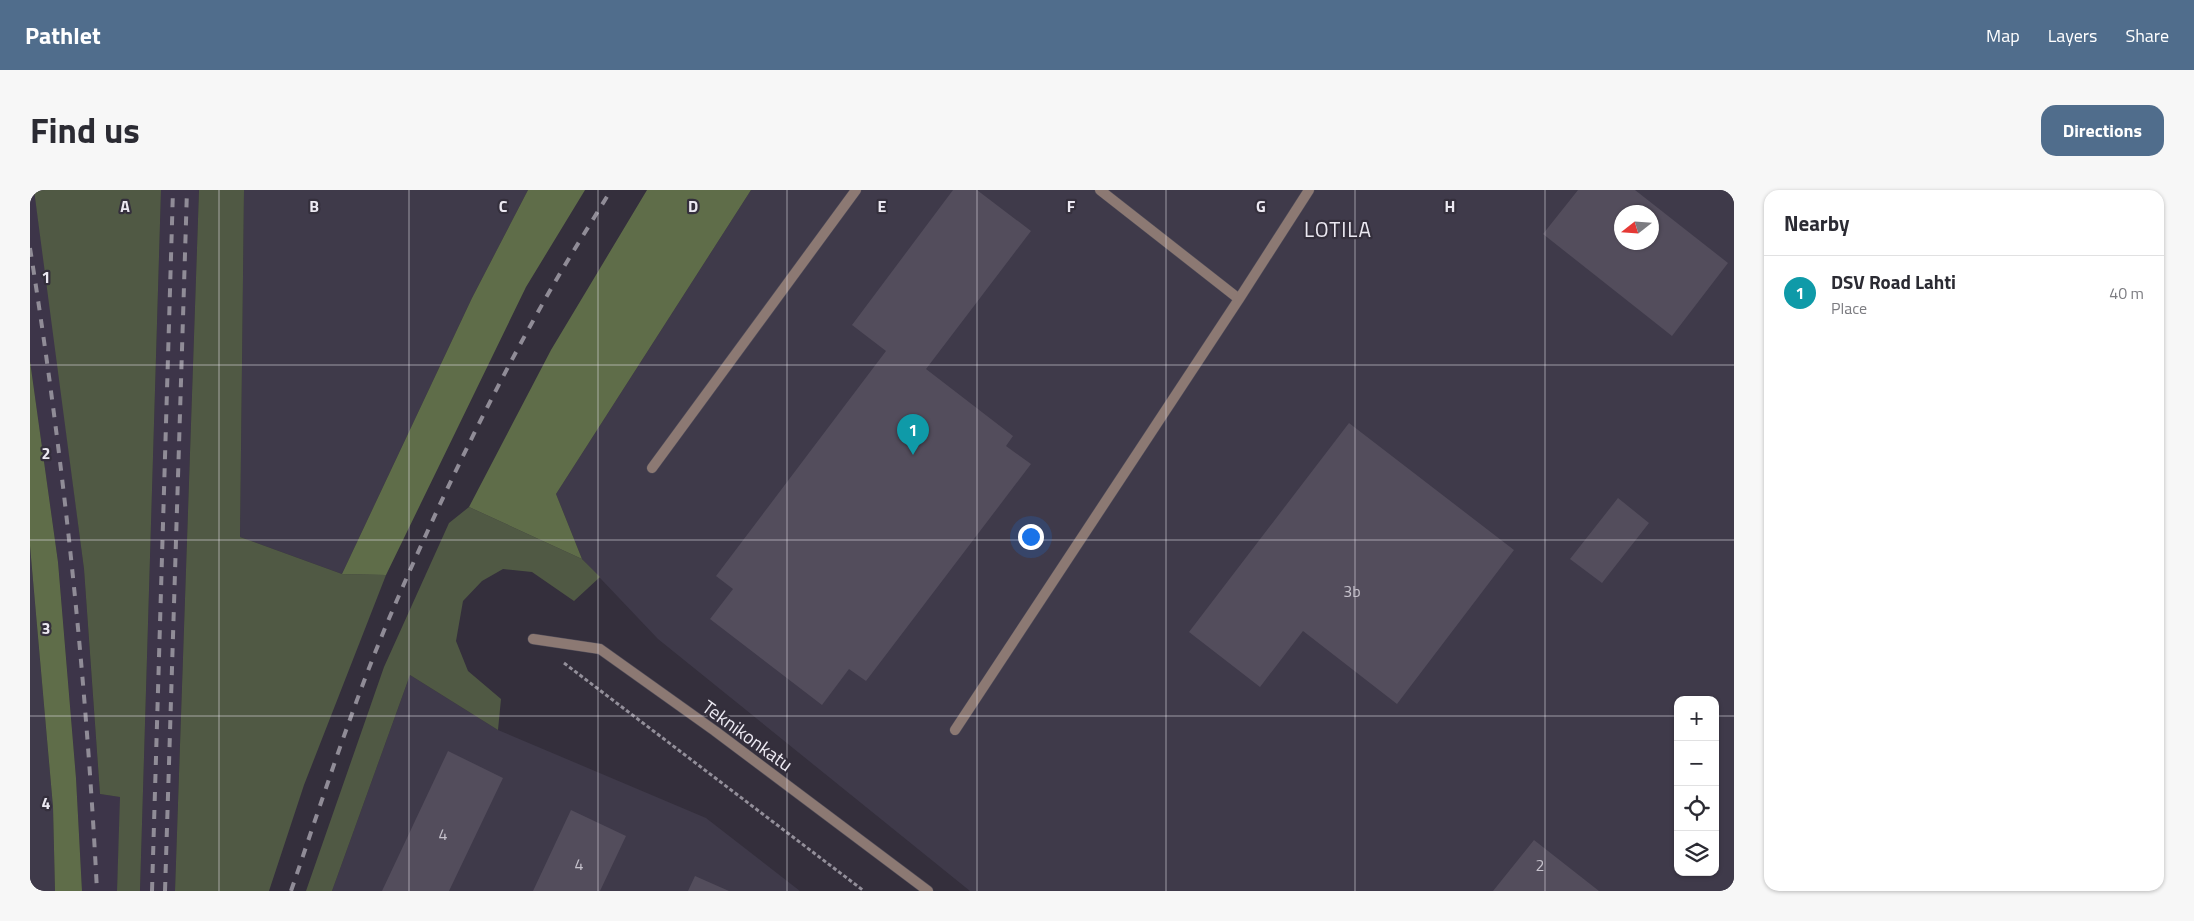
<!DOCTYPE html>
<html lang="en">
<head>
<meta charset="utf-8">
<style>
  :root { --surface:#fff; --page:#f7f7f7; --text:#2b2b33; --muted:#7c7c81; --line:#e1e1e2; --accent:#506d8c }
  body { margin:0; font-family:"Titillium Web",sans-serif; background:var(--page); color:var(--text) }
  .controls { position:absolute; right:15px; bottom:15px; display:grid; overflow:hidden; border-radius:10px; box-shadow:0 1px 4px #0004 }
  .controls button { width:45px; height:45px; display:grid; place-items:center; padding:0; border:0; border-bottom:1px solid var(--line); background:var(--surface); color:var(--text); font:25px sans-serif }
  .compass { position:absolute; left:1584px; top:15px; width:45px; height:45px; border-radius:50%; background:var(--surface); box-shadow:0 1px 4px #0004; rotate:253deg }
  .you { position:absolute; left:1000px; top:346px; width:18px; height:18px; margin:-12px; border:4px solid #fff; border-radius:50%; background:#1a73e8; box-shadow:0 0 0 8px #1a73e833 }
  .badge { display:grid; place-items:center; width:32px; height:32px; border-radius:50%; background:var(--accent); color:#fff; font-size:16px; font-weight:700 }
  .pin { position:absolute; translate:-50% -41px; filter:drop-shadow(0 1px 2px #0008) }
  .pin::after { content:''; position:absolute; top:26px; width:18px; height:15px; background:inherit; clip-path:polygon(0 0,100% 0,50% 100%) }
  .list { margin:0; padding:0; list-style:none }
  h2 { display:flex; justify-content:space-between; align-items:center; height:65px; margin:0; padding:0 20px; font-size:21px }
  h2 small { font-size:16px; font-weight:400; color:var(--muted) }
  .list li { display:grid; grid-template-columns:32px 1fr auto; gap:15px; align-items:center; box-sizing:border-box; height:75px; padding:0 20px; border-top:1px solid var(--line) }
  .list b { display:block; font-size:19px; white-space:nowrap }
  .list p { margin:0; font-size:16px; white-space:nowrap; color:var(--muted) }
  .list em { font-size:16px; font-style:normal; color:var(--muted) }
  .icon { flex:none; width:28px; height:28px; fill:none; stroke:currentColor; stroke-width:2; stroke-linecap:round; stroke-linejoin:round }
  .map { position:relative; flex:none; width:1704px; height:701px; overflow:hidden; border-radius:15px }
  header { display:flex; align-items:center; gap:30px; box-sizing:border-box; height:70px; padding:0 25px; background:var(--accent); color:#fff }
  header strong { font-size:24px }
  nav { display:flex; gap:28px; margin-inline-start:auto; font-size:18px }
  .intro { display:flex; align-items:center; justify-content:space-between; box-sizing:border-box; height:120px; padding:0 30px }
  h1 { margin:0; font-size:35px }
  .button { padding:12px 22px; border-radius:15px; background:var(--accent); color:#fff; font-size:18px; font-weight:700 }
  main { display:flex; gap:30px; padding:0 30px }
  aside { flex:1; background:var(--surface); border-radius:15px; box-shadow:0 1px 4px #0004 }
  .map>svg:first-child { display:block }
  .built { fill:#3d3549 }
  .industrial { fill:#3f3a4a; fill-rule:evenodd }
  .green { fill:#505944 }
  .forest { fill:#5f6d49 }
  .building { fill:#534d5c; fill-rule:evenodd }
  .lines { fill:none; stroke-linecap:round; stroke-linejoin:round }
  .service-casing { stroke:#514d59; stroke-width:11 }
  .minor-casing { stroke:#514d59; stroke-width:11 }
  .path { stroke:#938f9a; stroke-width:3; stroke-dasharray:4 2.5; stroke-linecap:butt }
  .service { stroke:#8c7973; stroke-width:10 }
  .minor { stroke:#8c7973; stroke-width:10 }
  .rail { stroke:#908c97; stroke-width:4; stroke-dasharray:9 9; stroke-linecap:butt }
  .grid { fill:none; stroke:#ece9f2; stroke-width:1; stroke-opacity:0.55 }
  .labels { text-anchor:middle; dominant-baseline:central; stroke-width:4.5; stroke-linejoin:round; paint-order:stroke }
  .number-label { font-size:16px; fill:#c6c2cc }
  .street-label { font-size:19px; fill:#ece9f2; stroke:#342f3c }
  .quarter-label { font-size:21px; letter-spacing:1px; fill:#ece9f2; stroke:#342f3c }
  .grid-label { font-size:16px; text-anchor:middle; font-weight:bold; fill:#ece9f2; stroke:#342f3c; stroke-width:4.5; stroke-linejoin:round; paint-order:stroke }
</style>
</head>
<body>
<header>
<strong>Pathlet</strong>
<nav><a>Map</a><a>Layers</a><a>Share</a></nav>
</header>
<div class="intro"><h1>Find us</h1><a class="button">Directions</a></div>
<main>
<div class="map">
<svg width="1704" height="701" viewBox="0 0 1704 701">
  <rect width="100%" height="100%" fill="#342f3c"/>
  <path class="built" d="M0,0H4L18,97L54,379L70,604L91,607L87,701H52L46,588L28,372L0,171Z
    M131,0H169L145,701H110Z"/>
  <path class="industrial" d="M214,0H498L442,108L312,384L210,347Z
    M721,0H1704V701H940L628,449L552,369L526,304ZM1592,22H1622V52H1592ZM1648,510H1685V682H1648Z
    M0,356L23,617L25,701H0Z
    M380,485L468,540L676,628L770,701H302Z"/>
  <path class="green" d="M4,0H131L110,701H87L90,607L70,604L54,379Z
    M169,0H214L210,347L312,384L356,385L274,595L239,701H145Z
    M439,317L552,369L570,387L544,411L502,382L473,379L452,391L433,411L426,451L438,481L471,509L468,540L380,485L302,701H276L354,477L419,333Z"/>
  <path class="forest" d="M498,0H555L496,97L356,385L312,384L442,108Z
    M617,0H721L526,304L552,369L439,317L521,160Z
    M0,171L28,372L46,588L52,701H25L23,617L0,356Z"/>
  <path class="building" d="M923,0H947L1001,41L896,179L983,246L976,256L1001,274L836,491L819,479L792,515L680,429L703,399L686,386L856,161L822,135Z
    M1548,0H1605L1698,73L1642,146L1513,44ZM1592,22H1622V52H1592Z
    M1319,233L1484,360L1367,514L1273,441L1230,497L1159,442Z
    M1588,308L1619,333L1572,393L1540,369Z
    M418,561L473,588L419,701H352Z
    M541,620L596,646L570,701H503Z
    M1504,650L1569,701H1463Z
    M665,686L699,701H658Z"/>
  <g class="lines">
    <defs>
      <path id="service" d="M1070,0L1209,109L1279,0
        M622,278L826,0
        M925,540L1209,109"/>
      <path id="minor" d="M503,449L570,459L685,541L898,701"/>
    </defs>
    <use href="#service" class="service-casing"/>
    <use href="#minor" class="minor-casing"/>
    <path class="path" d="M534,473L834,701"/>
    <use href="#service" class="service"/>
    <use href="#minor" class="minor"/>
    <path class="rail" d="M0,58C34,272 56,485 67,701
      M122,701L143,0
      M135,701L157,0
      M261,701C292,611 321,519 358,431C404,323 455,216 513,113C534,75 558,38 581,0"/>
  </g>
  <path class="grid" d="M189,0V701M379,0V701M568,0V701M757,0V701M947,0V701M1136,0V701M1325,0V701M1515,0V701M0,175H1704M0,350H1704M0,526H1648M1685,526H1704"/>
  <g class="labels">
    <g class="number-label">
      <text x="1322" y="401">3b</text>
      <text x="413" y="644">4</text>
      <text x="549" y="674">4</text>
      <text x="1510" y="675">2</text>
    </g>
    <g class="street-label">
      <text transform="translate(718 545) rotate(36)">Teknikonkatu</text>
    </g>
    <g class="quarter-label">
      <text x="1308" y="39">LOTILA</text>
    </g>
  </g>
  <g class="grid-label">
    <text x="95" y="22">A</text>
    <text x="284" y="22">B</text>
    <text x="473" y="22">C</text>
    <text x="663" y="22">D</text>
    <text x="852" y="22">E</text>
    <text x="1041" y="22">F</text>
    <text x="1231" y="22">G</text>
    <text x="1420" y="22">H</text>
    <text x="16" y="93">1</text>
    <text x="16" y="269">2</text>
    <text x="16" y="444">3</text>
    <text x="16" y="619">4</text>
  </g>
</svg>
<div class="controls">
<button>+</button>
<button>−</button>
<button><svg class="icon" aria-label="locate" viewBox="0 0 24 24"><circle cx="12" cy="12" r="6"/><path d="M12 2v4M12 18v4M2 12h4M18 12h4"/></svg></button>
<button><svg class="icon" aria-label="layers" viewBox="0 0 24 24"><path d="M12 4l9 5-9 5-9-5zM3 14l9 5 9-5"/></svg></button>
</div>
<svg class="compass" viewBox="-18 -18 36 36"><path d="M0-13l5 13h-10z" fill="#e53935"/><path d="M0 13l5-13h-10z" fill="#7c7c81"/></svg>
<div class="you"></div>
<div class="pin badge" style="left:883px;top:265px;background:#0f9aa8">1</div>
</div>
<aside>
<h2>Nearby<small></small></h2>
<ul class="list">
<li><span class="badge" style="background:#0f9aa8">1</span><div><b>DSV Road Lahti</b><p>Place</p></div><em>40 m</em></li>
</ul>
</aside>
</main>
</body>
</html>
